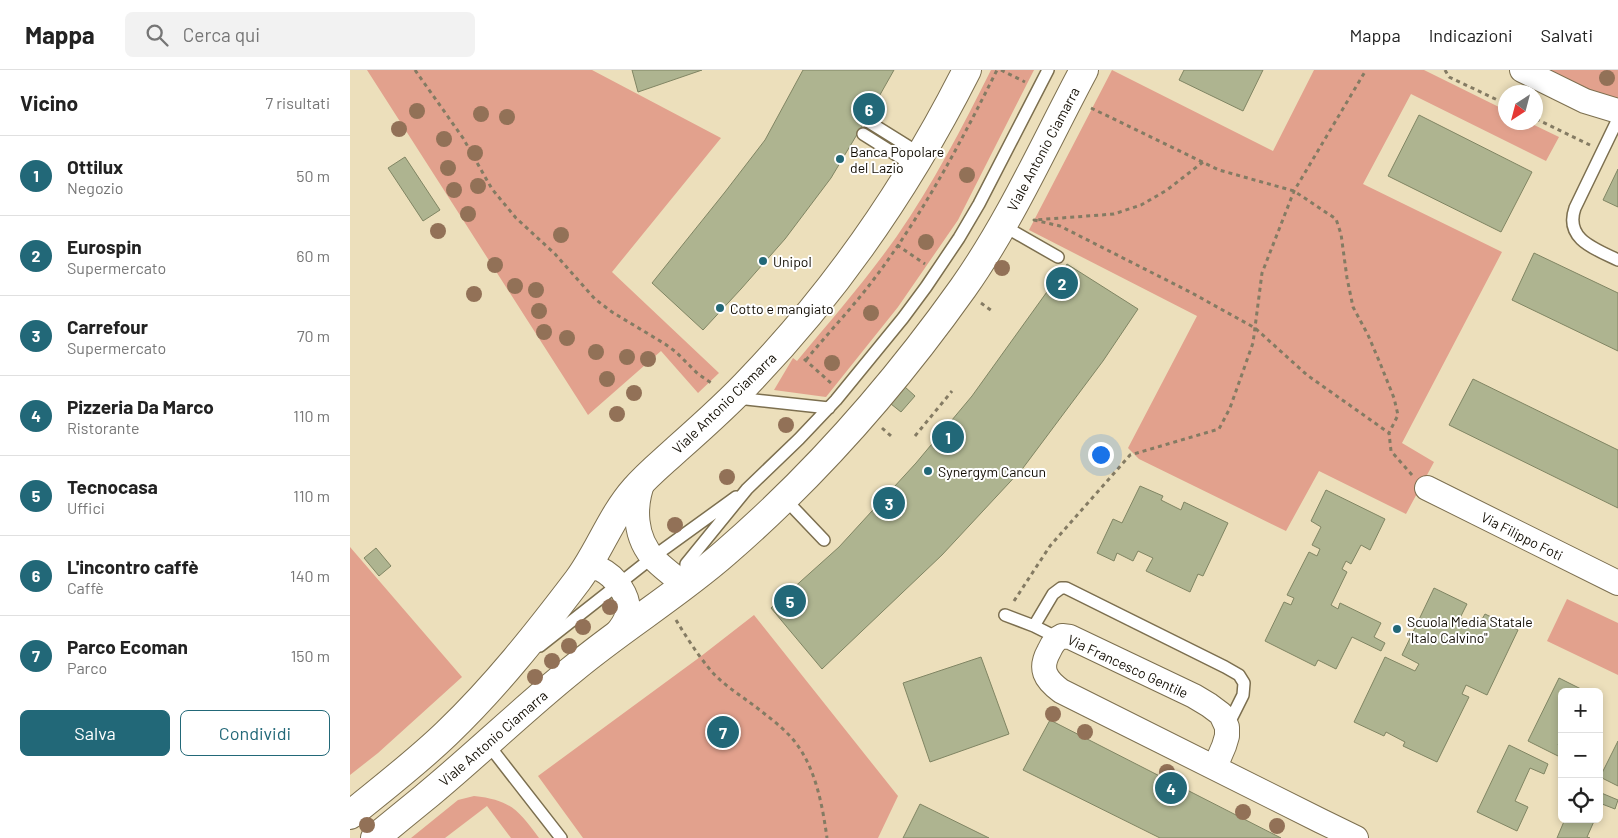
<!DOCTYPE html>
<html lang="it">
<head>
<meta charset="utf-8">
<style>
  :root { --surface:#fff; --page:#f2f2f2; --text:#222; --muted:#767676; --line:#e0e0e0; --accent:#226878 }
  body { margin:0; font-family:Barlow,sans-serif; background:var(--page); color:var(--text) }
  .controls { position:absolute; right:15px; bottom:15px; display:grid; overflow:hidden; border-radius:8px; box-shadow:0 2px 8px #0003 }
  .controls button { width:45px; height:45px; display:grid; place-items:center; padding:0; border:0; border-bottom:1px solid var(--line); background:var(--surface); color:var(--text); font:25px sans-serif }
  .compass { position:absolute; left:1148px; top:15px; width:45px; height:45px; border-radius:50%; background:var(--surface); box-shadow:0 2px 8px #0003; rotate:216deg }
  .you { position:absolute; left:750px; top:384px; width:18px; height:18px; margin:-12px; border:4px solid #fff; border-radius:50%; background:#1a73e8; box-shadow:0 0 0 8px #1a73e833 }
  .badge { display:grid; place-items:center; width:32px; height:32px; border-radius:50%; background:var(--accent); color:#fff; font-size:16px; font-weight:700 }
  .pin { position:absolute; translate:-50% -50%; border:2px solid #fff; box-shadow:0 1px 5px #0006 }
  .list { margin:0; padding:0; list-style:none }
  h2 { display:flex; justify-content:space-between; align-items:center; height:65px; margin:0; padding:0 20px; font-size:21px }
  h2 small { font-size:16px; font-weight:400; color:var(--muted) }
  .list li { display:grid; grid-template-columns:32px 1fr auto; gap:15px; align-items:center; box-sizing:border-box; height:80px; padding:0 20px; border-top:1px solid var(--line) }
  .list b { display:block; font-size:19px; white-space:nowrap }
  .list p { margin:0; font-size:16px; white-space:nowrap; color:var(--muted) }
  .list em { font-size:16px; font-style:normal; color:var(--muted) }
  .actions { display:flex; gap:10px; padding:15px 20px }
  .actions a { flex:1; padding:11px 0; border:1px solid var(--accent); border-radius:8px; text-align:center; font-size:18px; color:var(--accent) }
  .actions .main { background:var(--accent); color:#fff }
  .icon { flex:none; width:28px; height:28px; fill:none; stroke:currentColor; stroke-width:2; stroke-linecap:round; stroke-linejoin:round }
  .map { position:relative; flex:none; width:1268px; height:768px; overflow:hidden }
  header { display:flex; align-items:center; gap:30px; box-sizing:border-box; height:70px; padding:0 25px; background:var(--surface); border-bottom:1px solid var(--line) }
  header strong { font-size:24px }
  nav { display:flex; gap:28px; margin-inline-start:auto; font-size:18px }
  .search { width:350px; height:45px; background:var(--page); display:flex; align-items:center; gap:12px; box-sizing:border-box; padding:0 18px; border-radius:8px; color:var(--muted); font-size:19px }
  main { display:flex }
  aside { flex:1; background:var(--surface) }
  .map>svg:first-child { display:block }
  .green { fill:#e2a18d }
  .building { fill:#aeb490; stroke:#808563 }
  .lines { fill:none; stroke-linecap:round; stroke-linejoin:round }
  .service-casing { stroke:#7c6f4f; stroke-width:14 }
  .minor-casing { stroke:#7c6f4f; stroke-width:26 }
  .tertiary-casing { stroke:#7c6f4f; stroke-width:30 }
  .path { stroke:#847b63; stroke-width:3; stroke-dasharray:4 4; stroke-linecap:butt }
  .service { stroke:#fff; stroke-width:11 }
  .minor { stroke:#fff; stroke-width:24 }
  .tertiary { stroke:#fff; stroke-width:28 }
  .tree { fill:#927157 }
  .poi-dot { fill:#226878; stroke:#fff; stroke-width:2 }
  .labels { text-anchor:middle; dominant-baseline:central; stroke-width:4; stroke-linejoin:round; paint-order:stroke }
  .street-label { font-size:14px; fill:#120d03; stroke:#fff }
  .poi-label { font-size:14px; fill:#120d03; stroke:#fff; text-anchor:start }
</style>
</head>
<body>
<header>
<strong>Mappa</strong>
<div class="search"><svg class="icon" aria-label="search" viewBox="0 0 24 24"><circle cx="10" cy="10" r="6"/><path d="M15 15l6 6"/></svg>Cerca qui</div>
<nav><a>Mappa</a><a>Indicazioni</a><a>Salvati</a></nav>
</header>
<main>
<aside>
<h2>Vicino<small>7 risultati</small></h2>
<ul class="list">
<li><span class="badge">1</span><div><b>Ottilux</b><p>Negozio</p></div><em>50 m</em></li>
<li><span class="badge">2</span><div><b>Eurospin</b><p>Supermercato</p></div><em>60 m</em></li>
<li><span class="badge">3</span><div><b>Carrefour</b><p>Supermercato</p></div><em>70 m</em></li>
<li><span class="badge">4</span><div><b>Pizzeria Da Marco</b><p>Ristorante</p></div><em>110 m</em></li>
<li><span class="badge">5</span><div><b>Tecnocasa</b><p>Uffici</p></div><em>110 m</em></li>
<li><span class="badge">6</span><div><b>L'incontro caffè</b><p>Caffè</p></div><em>140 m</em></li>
<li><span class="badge">7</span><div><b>Parco Ecoman</b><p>Parco</p></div><em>150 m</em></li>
</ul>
<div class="actions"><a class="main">Salva</a><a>Condividi</a></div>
</aside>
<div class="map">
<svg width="1268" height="768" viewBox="0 0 1268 768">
  <rect width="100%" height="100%" fill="#ecdfbb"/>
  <path class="green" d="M17,0H242L371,68L262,202L369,303L348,323L311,281L238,345Z
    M641,0H684L608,150L548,237L476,327L424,320L443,288L447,291C481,250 516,210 547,166C583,114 613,56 641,0Z
    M762,0L923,81L964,0H1074L1155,40L1156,52L1180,53L1209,67L1196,91L1061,24L1013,114L1152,182L1052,373L1084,392L1056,444L969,401L936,461L789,389L778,378L847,246L679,160Z
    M1187,0H1268V32Z
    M0,477L112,607L28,683L0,705Z
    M1217,529L1268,553V605L1197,571Z
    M404,545L548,726L528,768H233L188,706L350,587Z
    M124,726C161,730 168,740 189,768H161L137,736L95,768H61L108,730Z"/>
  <path class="building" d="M282,0H352L288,22Z
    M453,0H544L518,46L481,108L435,169L391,219L353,260L302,213L375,122L415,70Z
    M834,0H913L893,41L829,10Z
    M1069,45L1182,102L1151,162L1038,106Z
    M55,87L90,140L73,151L38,98Z
    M1268,99V137L1253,130Z
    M1184,183L1268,223V281L1162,230Z
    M717,194L788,239L753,291L673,398L592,485L472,599L421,538L489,477L566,393L622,326Z
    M1123,309L1268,380V438L1099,355Z
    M555,317L565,326L551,342L541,334Z
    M790,416L813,426L811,430L831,440L834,432L878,453L853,506L848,504L840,522L796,501L803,488L788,481L783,491L767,483L764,491L747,483L763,449L772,453Z
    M976,420L1035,449L1020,480L1011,475L1001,494L996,491L992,499L997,502L981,535L988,539L990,533L1031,553L1024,567L1035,573L1031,581L1002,567L986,599L968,590L965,596L915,571L934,532L941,535L944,528L937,525L959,482L967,486L970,479L962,475L971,457L961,451Z
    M26,478L41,496L29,506L14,488Z
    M1084,518L1117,534L1110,548L1128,556L1135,544L1168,560L1137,625L1116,615L1112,624L1119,627L1087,692L1053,676L1055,672L1036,662L1034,666L1004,652L1035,587L1065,601L1069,594L1052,585Z
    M631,587L659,664L580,692L553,613Z
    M1209,608L1237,622H1212V667L1208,675L1212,677V688L1178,671Z
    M700,650L931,768H810L673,700Z
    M1268,671V716L1250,707Z
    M1159,675L1198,694L1194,704L1180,698L1165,731L1178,737L1167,761L1127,742Z
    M1249,722L1268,730L1265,739L1252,734L1249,740Z
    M570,734L639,768H553Z
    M1215,749H1245L1237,767L1240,768H1207Z"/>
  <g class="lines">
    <defs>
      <path id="service" d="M1268,49L1225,138C1214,169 1245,179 1268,190
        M519,52L572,85
        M513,64L564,96
        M652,155L708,187
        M387,328L479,338
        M434,428L474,470
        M335,511L336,494L397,419L449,369L486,330L553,248L576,217L609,168L629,134L698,0
        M655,545L684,556L708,568
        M684,556L703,524L711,518H716L875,597L889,605L894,613L893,625L877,657
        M190,576L303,487L386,427
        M137,673L211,768"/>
      <path id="minor" d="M1172,0L1235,31L1268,41
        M294,409C283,436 284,468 305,490C314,499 325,507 335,515
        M1077,418L1268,513
        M238,497C242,497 246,498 250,499C265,506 281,527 277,544C276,552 270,559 265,565
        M865,697L874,676L877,666V657L871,644L859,635L844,626L720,567L712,566C705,569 702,574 699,581C689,599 695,609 711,621L971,751L1006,768"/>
      <path id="tertiary" d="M0,745C33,718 67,692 97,663C146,616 187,564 228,510C249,482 261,446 285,419C298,404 313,392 327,379C353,356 379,333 402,308C490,216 560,113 617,0
        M25,768C41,755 58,741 74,728C125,686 172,640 223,599C272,558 327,525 375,483C465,405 544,315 613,218C661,150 695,73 734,0"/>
    </defs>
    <use href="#service" class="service-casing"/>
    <use href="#minor" class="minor-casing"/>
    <use href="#tertiary" class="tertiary-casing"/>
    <path class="path" d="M65,0L113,68L142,119L166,148L205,184L245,229L262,242L315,274L326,282L348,304L363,314
      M651,0L675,12
      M1095,0L1099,7L1156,34
      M741,38L869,100L944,121L986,149L991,164L997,208L1003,237L1018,265L1030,293L1044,328L1048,345L1039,363L1041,381L1062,405
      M1186,49L1240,75
      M853,92L817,120L791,135L764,144L684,150L710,156L842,223L905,258L957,305L1039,363
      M547,175L575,194
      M631,233L642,241
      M454,289L481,313
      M456,290C478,263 503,237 524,209C573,144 611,72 647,0
      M532,358L541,366
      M565,366L602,321
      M664,531L700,476L780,385L869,359L880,338L903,273L912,203L944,121L1016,0
      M326,550C337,568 349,587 363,603C377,618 395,628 411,641C420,648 429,655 437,663C464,689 472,732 477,768"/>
    <use href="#service" class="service"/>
    <use href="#minor" class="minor"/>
    <use href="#tertiary" class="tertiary"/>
  </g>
  <g class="tree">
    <circle cx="1257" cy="8" r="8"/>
    <circle cx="67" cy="41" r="8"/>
    <circle cx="131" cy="44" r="8"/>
    <circle cx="157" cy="47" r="8"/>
    <circle cx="49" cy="59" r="8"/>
    <circle cx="94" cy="69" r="8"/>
    <circle cx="125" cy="83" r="8"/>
    <circle cx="98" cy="98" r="8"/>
    <circle cx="617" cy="105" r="8"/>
    <circle cx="128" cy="116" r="8"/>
    <circle cx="104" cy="120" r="8"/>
    <circle cx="118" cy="144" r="8"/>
    <circle cx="88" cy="161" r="8"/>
    <circle cx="211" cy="165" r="8"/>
    <circle cx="576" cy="172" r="8"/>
    <circle cx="145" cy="195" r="8"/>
    <circle cx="652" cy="198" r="8"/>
    <circle cx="165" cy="216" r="8"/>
    <circle cx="186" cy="220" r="8"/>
    <circle cx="124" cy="224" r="8"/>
    <circle cx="189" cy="241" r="8"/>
    <circle cx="521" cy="243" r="8"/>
    <circle cx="194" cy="262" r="8"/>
    <circle cx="217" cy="268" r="8"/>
    <circle cx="246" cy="282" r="8"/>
    <circle cx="277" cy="287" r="8"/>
    <circle cx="298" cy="289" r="8"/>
    <circle cx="482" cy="293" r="8"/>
    <circle cx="257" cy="309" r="8"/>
    <circle cx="284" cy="323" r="8"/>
    <circle cx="267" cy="344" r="8"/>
    <circle cx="436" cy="355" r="8"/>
    <circle cx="377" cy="407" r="8"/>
    <circle cx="325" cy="455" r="8"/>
    <circle cx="260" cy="537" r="8"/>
    <circle cx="233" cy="557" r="8"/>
    <circle cx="219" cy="576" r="8"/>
    <circle cx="202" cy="591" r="8"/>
    <circle cx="185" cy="607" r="8"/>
    <circle cx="703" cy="644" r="8"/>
    <circle cx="735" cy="662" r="8"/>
    <circle cx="817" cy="702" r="8"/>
    <circle cx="893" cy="742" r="8"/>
    <circle cx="17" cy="755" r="8"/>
    <circle cx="927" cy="756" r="8"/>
  </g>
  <g class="poi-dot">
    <circle cx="490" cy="89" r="5"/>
    <circle cx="413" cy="191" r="5"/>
    <circle cx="370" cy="238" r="5"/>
    <circle cx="578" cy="401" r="5"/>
    <circle cx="1047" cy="559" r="5"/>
  </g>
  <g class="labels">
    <g class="street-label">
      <text transform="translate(693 79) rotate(-62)">Viale Antonio Ciamarra</text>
      <text transform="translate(374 333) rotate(-44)">Viale Antonio Ciamarra</text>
      <text transform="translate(1172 466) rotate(27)">Via Filippo Foti</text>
      <text transform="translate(778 596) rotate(25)">Via Francesco Gentile</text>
      <text transform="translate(143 668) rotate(-41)">Viale Antonio Ciamarra</text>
    </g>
    <g class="poi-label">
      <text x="500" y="81">Banca Popolare<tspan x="500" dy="16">del Lazio</tspan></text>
      <text x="423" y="191">Unipol</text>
      <text x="380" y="238">Cotto e mangiato</text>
      <text x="588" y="401">Synergym Cancun</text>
      <text x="1057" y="551">Scuola Media Statale<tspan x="1057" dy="16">"Italo Calvino"</tspan></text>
    </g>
  </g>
</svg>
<div class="controls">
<button>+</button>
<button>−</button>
<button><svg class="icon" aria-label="locate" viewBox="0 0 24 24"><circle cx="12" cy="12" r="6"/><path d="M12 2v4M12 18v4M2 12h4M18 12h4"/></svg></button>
</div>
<svg class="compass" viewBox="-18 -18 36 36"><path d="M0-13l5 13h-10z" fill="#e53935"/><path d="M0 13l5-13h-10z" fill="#767676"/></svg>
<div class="you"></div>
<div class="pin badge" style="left:598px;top:367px">1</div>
<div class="pin badge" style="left:712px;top:213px">2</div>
<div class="pin badge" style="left:539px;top:433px">3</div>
<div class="pin badge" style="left:821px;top:718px">4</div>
<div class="pin badge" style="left:440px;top:531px">5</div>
<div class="pin badge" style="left:519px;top:39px">6</div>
<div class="pin badge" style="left:373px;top:662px">7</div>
</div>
</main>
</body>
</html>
